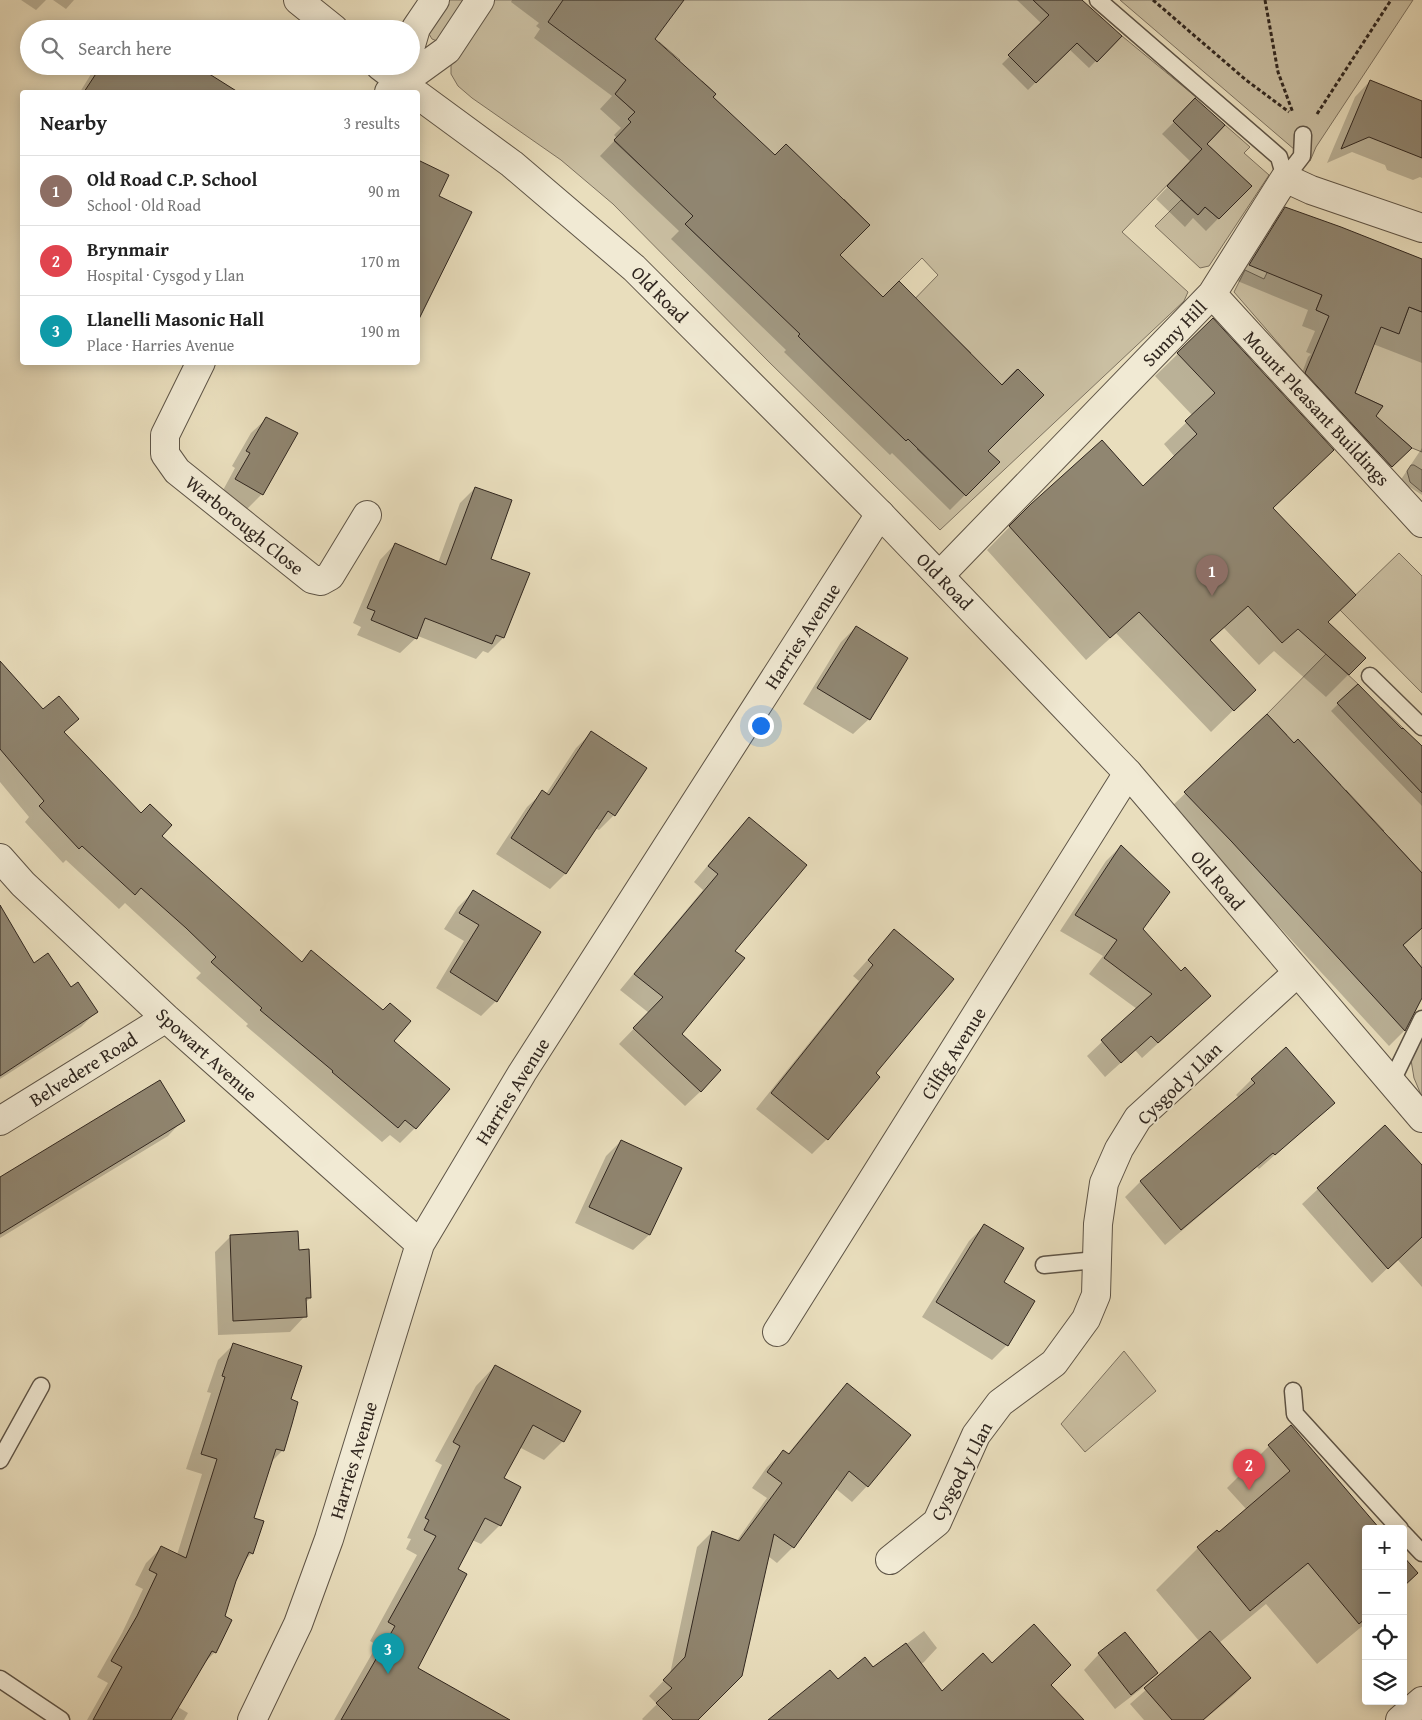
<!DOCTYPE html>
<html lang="en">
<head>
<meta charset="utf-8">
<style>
  :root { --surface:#fff; --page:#f6f6f6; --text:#222; --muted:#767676; --line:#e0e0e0; --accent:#0b8043 }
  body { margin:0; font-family:"Gentium Book Plus",serif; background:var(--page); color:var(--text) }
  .controls { position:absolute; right:15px; bottom:15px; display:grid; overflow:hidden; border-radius:5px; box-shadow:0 2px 12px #0003 }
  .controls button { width:45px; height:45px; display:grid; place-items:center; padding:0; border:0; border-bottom:1px solid var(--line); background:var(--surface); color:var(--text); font:25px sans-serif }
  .you { position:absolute; left:760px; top:725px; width:18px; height:18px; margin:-12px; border:4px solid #fff; border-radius:50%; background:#1a73e8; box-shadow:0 0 0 8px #1a73e833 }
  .badge { display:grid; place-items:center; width:32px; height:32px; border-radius:50%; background:var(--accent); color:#fff; font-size:16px; font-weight:700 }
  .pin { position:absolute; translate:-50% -41px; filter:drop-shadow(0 1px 2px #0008) }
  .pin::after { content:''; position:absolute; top:26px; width:18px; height:15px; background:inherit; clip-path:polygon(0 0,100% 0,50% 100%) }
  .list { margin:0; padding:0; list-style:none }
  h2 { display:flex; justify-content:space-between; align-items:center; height:65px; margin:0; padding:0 20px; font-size:21px }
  h2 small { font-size:16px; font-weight:400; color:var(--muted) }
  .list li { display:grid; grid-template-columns:32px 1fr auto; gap:15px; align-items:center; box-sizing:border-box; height:70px; padding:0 20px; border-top:1px solid var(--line) }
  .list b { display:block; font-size:19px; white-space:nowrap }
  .list p { margin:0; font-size:16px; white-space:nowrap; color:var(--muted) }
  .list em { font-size:16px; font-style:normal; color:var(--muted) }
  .icon { flex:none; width:28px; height:28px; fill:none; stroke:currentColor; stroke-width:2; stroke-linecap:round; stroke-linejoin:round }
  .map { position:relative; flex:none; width:1422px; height:1720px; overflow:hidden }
  .search { position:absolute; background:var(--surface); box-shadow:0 2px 12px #0003; left:20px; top:20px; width:400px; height:55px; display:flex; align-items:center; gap:12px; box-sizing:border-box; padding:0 18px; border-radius:28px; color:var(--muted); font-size:19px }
  .panel { position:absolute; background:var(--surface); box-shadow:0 2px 12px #0003; left:20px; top:90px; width:400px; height:275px; border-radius:5px }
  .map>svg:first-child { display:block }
  .green { fill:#cabfa2; stroke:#7d7260; fill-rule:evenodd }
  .shadow { fill:#0003 }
  .building { fill:#908671; stroke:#30261f }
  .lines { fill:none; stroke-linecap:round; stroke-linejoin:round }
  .service-casing { stroke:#5e5446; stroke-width:19 }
  .minor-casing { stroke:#5e5446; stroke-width:30 }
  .tertiary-casing { stroke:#5e5446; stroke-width:30 }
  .path { stroke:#30261f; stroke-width:3; stroke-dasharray:4 2.5; stroke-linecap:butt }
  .service { stroke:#f1ead4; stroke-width:16 }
  .minor { stroke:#f1ead4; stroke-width:28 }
  .tertiary { stroke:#f1ead4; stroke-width:28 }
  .labels { text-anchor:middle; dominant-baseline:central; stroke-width:4; stroke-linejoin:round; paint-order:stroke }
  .street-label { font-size:19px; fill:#30261f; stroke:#f1ead4 }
</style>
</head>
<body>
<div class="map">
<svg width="1422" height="1720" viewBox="0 0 1422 1720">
  <rect width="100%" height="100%" fill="#e9debd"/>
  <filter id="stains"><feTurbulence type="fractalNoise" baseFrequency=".004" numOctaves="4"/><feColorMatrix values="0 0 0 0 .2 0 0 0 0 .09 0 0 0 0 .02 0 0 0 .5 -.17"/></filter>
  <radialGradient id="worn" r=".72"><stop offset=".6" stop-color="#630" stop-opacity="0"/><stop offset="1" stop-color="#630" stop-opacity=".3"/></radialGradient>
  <path class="green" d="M449,0H469L437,41L432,39L429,34L430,28Z
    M487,0H1033L1049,15L1008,55L1036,83L1077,43L1097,62L1122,36L1196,97L1173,121L1202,149L1122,232L1188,292L1184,301L940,530L768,361L613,204L561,160L472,98L458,86L451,74V58ZM659,42L680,60L656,89L677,108L702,81L716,94L689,126L645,170L614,141L631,122L628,119L635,112L615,94ZM786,144L812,170L767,238L734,271L685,224L730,201ZM844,199L870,225L814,281L788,255ZM922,258L938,275L874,341L883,350L848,385L798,336L832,301L870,285L883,297ZM944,327L971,353L930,395L941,407L906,441L857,392L902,369ZM1017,369L1044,395L988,451L999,463L966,496L917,449L951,414L962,426Z
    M1120,0H1413L1316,147L1310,161L1302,156Z
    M1225,125L1250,147L1244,153L1269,175L1209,266L1200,268L1155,226L1181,200L1198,215L1205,207L1219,219L1251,186L1207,144Z
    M1276,254L1328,280L1316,310L1328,315L1341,283L1399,333L1409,307L1422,312V452L1412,448L1393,431L1373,449L1350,423L1358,415L1383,406L1355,393L1366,365L1343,357L1319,341L1305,374L1234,292L1245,270L1264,279Z
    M1411,465H1414L1422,470V492L1410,482L1407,471Z
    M1399,553L1422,576V693L1340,610Z
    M1326,654L1358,684L1338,703L1360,726L1381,707L1403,728L1381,749L1422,792V873L1389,837L1342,880L1336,874L1384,831L1346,790L1299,834L1294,828L1341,785L1298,739L1249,785L1242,778L1287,735L1267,714Z
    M1422,928V968L1403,945Z
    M1422,1028V1097L1414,1078L1411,1060Z
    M1124,1351L1156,1391L1085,1452L1061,1424Z"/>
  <path class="shadow" d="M21,0H46L36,10Z
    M53,0H74L66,9Z
    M512,0H635L653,39L711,97L838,255L986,451L998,462L950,510L892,453L890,455L833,400L784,352L786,350L671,239L679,231L600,156L617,138L614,135L621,128L600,109L612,96L534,38L540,29L536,26L539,23L511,2Z
    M1017,0H1079L1120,36L1089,68L1069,49L1028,90L1002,64L1042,24Z
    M96,66H204L201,70L224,85L218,92H80Z
    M1370,81L1422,102V178L1420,177L1413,180L1387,170L1385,165L1352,152L1327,163L1355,97Z
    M1196,100L1205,144L1250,186L1206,231L1193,218L1185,227L1156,199L1191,162L1162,134Z
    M418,161L448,176L437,196L418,317Z
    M1285,209L1422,260V363L1373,344L1354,394L1374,416L1403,456L1384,473L1299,381L1308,357L1311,354L1306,352L1315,331L1302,326L1308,310L1235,280L1270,224Z
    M1213,320L1272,509L1327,622L1349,674L1326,697L1274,651L1259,665L1224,628L1210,641L1254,690L1211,732L1116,633L1086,660L987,550L1031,505L1143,488L1175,457L1164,444L1193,416L1155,376Z
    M267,418L262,494L247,509L221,494L235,468L232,466L251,433Z
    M1422,448V495L1400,481Z
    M475,488L490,560L528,574L503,638L488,653L483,651L476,659L418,636L400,653L357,635L361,627L353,623L380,560L395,544L438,563L460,503Z
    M856,627L906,658L869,719L853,734L803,704L841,642Z
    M0,674L43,711L77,719L63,733L160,836L301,963L312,952L392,1041L415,1128L400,1143L390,1135L382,1142L246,1026L248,1024L196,978L201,973L125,903L119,909L66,860L63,863L25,822L29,817L0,782Z
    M1338,704L1422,749V806L1331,711Z
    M1267,715L1422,876V927L1402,946L1422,970V995L1404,1031L1389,1046L1170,808Z
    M591,733L614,815L599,830L595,828L565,874L550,889L496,854L527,807L543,792L546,794L576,748Z
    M749,818L734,951L680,1034L701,1091L685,1106L619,1044L649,1013L620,990L703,890L694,882L734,834Z
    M1121,846L1142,929L1181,973L1210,996L1142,1058L1135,1050L1105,1077L1087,1056L1137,1009L1089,974L1103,956L1060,931L1106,861Z
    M473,892L496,1001L481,1016L436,988L464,941L444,929L458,907Z
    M894,931L827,1139L812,1154L756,1109L859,981L853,976Z
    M33,964L71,988L96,1012L81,1027L0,1079V965Z
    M1252,1079L1333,1103L1259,1169L1257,1167L1165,1245L1125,1197L1140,1182L1239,1098L1236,1095Z
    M183,1120L168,1136L0,1238V1180Z
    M621,1141L680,1169L649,1235L633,1250L575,1223L606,1156Z
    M1422,1167V1287L1397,1259L1372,1283L1302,1204L1318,1189Z
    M984,1226L1007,1345L992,1360L922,1317L969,1241Z
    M230,1237L298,1251L310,1298L305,1303V1316L290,1332L218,1335L215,1252Z
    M234,1344L289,1400L296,1403L282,1451L270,1463L253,1519L252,1553L243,1562L235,1580L223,1617L215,1652L202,1665L178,1707L188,1713L184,1720H87L108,1683L97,1677L122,1633L143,1589L135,1585L146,1563L161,1548L177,1555L202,1474L186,1469L211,1393L207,1392L218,1360Z
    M495,1366L563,1441L544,1460L519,1447L502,1479L500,1525L481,1544L472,1540L456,1569L416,1668L500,1720H334L377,1645L370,1641L417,1555L406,1549L411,1539L407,1538L442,1465L435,1461L476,1386Z
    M847,1385L909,1436L867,1486L852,1502L835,1488L793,1547L777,1563L768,1556L696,1720H643L642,1719L657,1704L649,1696L670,1674L697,1547L712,1532L736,1542L767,1498L752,1488L767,1467L783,1452L787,1455L832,1400Z
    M1291,1427L1366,1529V1623L1317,1664L1266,1604L1219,1643L1250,1678L1235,1694L1204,1720H1144L1130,1704L1200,1642L1156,1590L1198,1548L1217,1532L1218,1534L1247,1510L1227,1488L1269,1446Z
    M924,1631L937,1648L924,1662L851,1720H772L838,1681L873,1669Z
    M1124,1633L1157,1673L1141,1689L1115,1709L1084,1670L1099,1654Z"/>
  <path class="building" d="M563,0H684L655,39L716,94L713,97L775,155L786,144L870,225L840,255L883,297L899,281L1002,385L1018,369L1044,395L988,451L1000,462L966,496L908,439L906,441L848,385L798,336L800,334L685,224L693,216L614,140L631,122L628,119L635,112L615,94L626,80L548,22Z
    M1033,0H1082L1122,36L1097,62L1077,43L1036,83L1008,55L1049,15Z
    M194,21L206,29H189Z
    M101,66H206L203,70L238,92H84Z
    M1370,80L1422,101V158L1369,137L1341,149Z
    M1195,98L1225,125L1207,144L1252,186L1219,219L1205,207L1198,215L1167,186L1202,149L1173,121Z
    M418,160L449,175L439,196L472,212L418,321Z
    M1285,207L1341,227L1422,259V312L1409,307L1399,334L1381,327L1355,393L1383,406L1376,416L1412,448L1392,467L1305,373L1329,316L1316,310L1322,295L1249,265Z
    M1213,318L1334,450L1273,508L1356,595L1328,622L1366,658L1349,675L1298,629L1282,643L1248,606L1210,640L1256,690L1234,711L1139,612L1110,638L1009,526L1031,504L1102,440L1143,486L1197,434L1185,421L1215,393L1177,353Z
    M266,417L298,433L263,495L235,479L250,453L246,451Z
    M475,487L512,500L491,559L530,573L504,638L496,635L492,644L425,618L417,639L371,620L375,611L367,608L395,543L446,565Z
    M856,626L908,658L870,720L817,688Z
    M0,661L43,709L59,696L79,719L64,732L141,813L150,804L172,825L162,836L302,962L311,950L383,1010L390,1003L411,1021L394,1041L450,1089L416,1129L405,1120L398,1128L332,1072L333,1071L260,1010L262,1008L211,962L216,957L186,928L141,888L135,895L82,846L79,849L39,806L44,801L0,749Z
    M1358,684L1402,729L1403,728L1422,746V793L1337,703Z
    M1267,714L1294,743L1298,739L1422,873V928L1403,945L1422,968V998L1405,1031L1232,842L1184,792Z
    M591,731L647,768L615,816L608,811L566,874L511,838L542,790L549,795Z
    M749,817L807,865L735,951L745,958L682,1034L721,1070L701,1092L633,1028L663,997L634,974L718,874L708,866Z
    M1121,845L1170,892L1143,929L1181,971L1185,967L1211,996L1158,1043L1151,1036L1121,1063L1101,1040L1152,994L1104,958L1117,940L1075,915Z
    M473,890L541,932L497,1002L450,972L479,925L459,913Z
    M0,905L34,963L48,953L71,987L78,982L98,1012L0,1076Z
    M894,929L954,979L876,1073L880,1077L828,1140L771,1093L873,965L868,960Z
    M1286,1047L1335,1103L1275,1155L1273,1153L1181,1230L1140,1181L1255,1083L1251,1079Z
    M160,1080L185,1121L0,1234V1177Z
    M1385,1125L1422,1165V1237L1388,1269L1317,1188Z
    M621,1140L682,1168L650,1235L589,1207Z
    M984,1224L1024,1248L1004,1282L1035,1301L1008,1346L936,1302Z
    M298,1231L299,1250L309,1249L311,1298H306L307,1317L233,1321L230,1235Z
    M233,1343L302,1366L291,1399L298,1402L292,1424L284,1451L276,1449L254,1518L264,1521L253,1554L249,1552L236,1581L225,1616L232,1620L216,1653L212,1651L171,1720H93L122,1667L111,1661L137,1616L157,1574L149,1570L161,1546L186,1558L217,1459L201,1454L225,1377L222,1376Z
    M495,1365L581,1411L564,1442L533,1425L504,1478L521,1487L501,1526L485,1518L458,1569L467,1574L418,1668L510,1720H341L395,1626L388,1622L436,1536L424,1530L429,1520L425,1518L460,1446L453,1442Z
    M847,1383L911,1435L868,1487L849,1471L794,1548L774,1534L742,1676L698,1720H673L656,1703L672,1688L663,1680L685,1657L712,1531L739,1541L782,1483L767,1472L783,1450L789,1454Z
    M1291,1425L1380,1529H1366V1618L1359,1624L1308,1563L1250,1611L1197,1547L1217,1530L1219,1532L1290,1471L1268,1445Z
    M1403,1556L1418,1573L1403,1587Z
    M1034,1624L1071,1665L1051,1685L1084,1720H768L830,1670L838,1679L865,1657L873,1667L906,1643L942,1691L983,1653L992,1663Z
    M1210,1631L1251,1678L1203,1720H1172L1144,1688Z
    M1125,1632L1158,1673L1131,1695L1098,1653Z"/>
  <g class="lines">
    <defs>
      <path id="service" d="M1098,0L1279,157L1285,178
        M1285,178L1302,156L1303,135
        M1370,676L1422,727
        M1391,1083L1422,1019
        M1044,1265L1096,1260
        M1293,1391L1295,1414L1400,1529
        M0,1460L41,1386
        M1403,1533L1422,1553
        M0,1679L61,1720"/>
      <path id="minor" d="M411,45L416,28L435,0
        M389,92L447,50L480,0
        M1212,294L1422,523
        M201,362L165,435V454L177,471L312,579L321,581L330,576L367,515
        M940,575L1212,294L1285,178L1311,190L1422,228
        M0,858L23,884L166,1018L420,1244
        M0,1121L166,1018
        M777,1332L1128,773
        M890,1560L937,1522L976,1435L1000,1403L1054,1363L1086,1319L1096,1295L1098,1224L1104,1183L1119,1149L1138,1118L1297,973
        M252,1720L298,1624L329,1539L420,1244L522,1073L880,514
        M1400,1720L1422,1701"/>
      <path id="tertiary" d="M298,0L334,29
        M380,66L414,92
        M418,95L512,164L634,268L880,514L1128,773L1422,1118"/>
    </defs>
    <use href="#service" class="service-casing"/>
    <use href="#minor" class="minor-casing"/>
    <use href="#tertiary" class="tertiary-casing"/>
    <path class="path" d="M1153,0L1246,80L1289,112
      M1265,0L1278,72L1293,113
      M1317,114L1391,0"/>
    <use href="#service" class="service"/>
    <use href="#minor" class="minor"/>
    <use href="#tertiary" class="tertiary"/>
  </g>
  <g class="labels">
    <g class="street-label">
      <text transform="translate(660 294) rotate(45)">Old Road</text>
      <text transform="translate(1174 333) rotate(-46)">Sunny Hill</text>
      <text transform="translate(1317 408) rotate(47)">Mount Pleasant Buildings</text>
      <text transform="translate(245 525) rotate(39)">Warborough Close</text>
      <text transform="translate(945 581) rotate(46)">Old Road</text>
      <text transform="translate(802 636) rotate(-57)">Harries Avenue</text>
      <text transform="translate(1218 880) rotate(50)">Old Road</text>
      <text transform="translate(953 1053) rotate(-58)">Cilfig Avenue</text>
      <text transform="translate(207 1054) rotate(42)">Spowart Avenue</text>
      <text transform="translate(83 1069) rotate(-32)">Belvedere Road</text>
      <text transform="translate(1179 1083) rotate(-44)">Cysgod y Llan</text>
      <text transform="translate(512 1091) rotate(-58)">Harries Avenue</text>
      <text transform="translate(353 1460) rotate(-73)">Harries Avenue</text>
      <text transform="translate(961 1471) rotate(-62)">Cysgod y Llan</text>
    </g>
  </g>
  <rect width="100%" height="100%" filter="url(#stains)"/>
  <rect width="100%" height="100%" fill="url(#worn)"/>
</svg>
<div class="controls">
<button>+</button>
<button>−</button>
<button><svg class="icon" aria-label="locate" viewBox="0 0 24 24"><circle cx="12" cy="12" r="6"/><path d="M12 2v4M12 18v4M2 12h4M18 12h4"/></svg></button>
<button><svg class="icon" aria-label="layers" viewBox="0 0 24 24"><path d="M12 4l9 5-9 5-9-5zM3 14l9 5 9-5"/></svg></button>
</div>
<div class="you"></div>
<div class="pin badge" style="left:1212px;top:596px;background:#8d6e63">1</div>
<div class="pin badge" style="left:1249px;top:1490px;background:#e0444e">2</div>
<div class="pin badge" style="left:388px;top:1674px;background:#0f9aa8">3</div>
<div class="search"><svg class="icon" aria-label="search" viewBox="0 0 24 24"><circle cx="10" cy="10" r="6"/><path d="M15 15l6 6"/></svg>Search here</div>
<section class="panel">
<h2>Nearby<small>3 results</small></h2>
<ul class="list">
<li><span class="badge" style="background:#8d6e63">1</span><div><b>Old Road C.P. School</b><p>School · Old Road</p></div><em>90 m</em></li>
<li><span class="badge" style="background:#e0444e">2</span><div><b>Brynmair</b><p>Hospital · Cysgod y Llan</p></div><em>170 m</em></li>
<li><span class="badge" style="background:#0f9aa8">3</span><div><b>Llanelli Masonic Hall</b><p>Place · Harries Avenue</p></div><em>190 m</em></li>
</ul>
</section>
</div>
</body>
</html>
